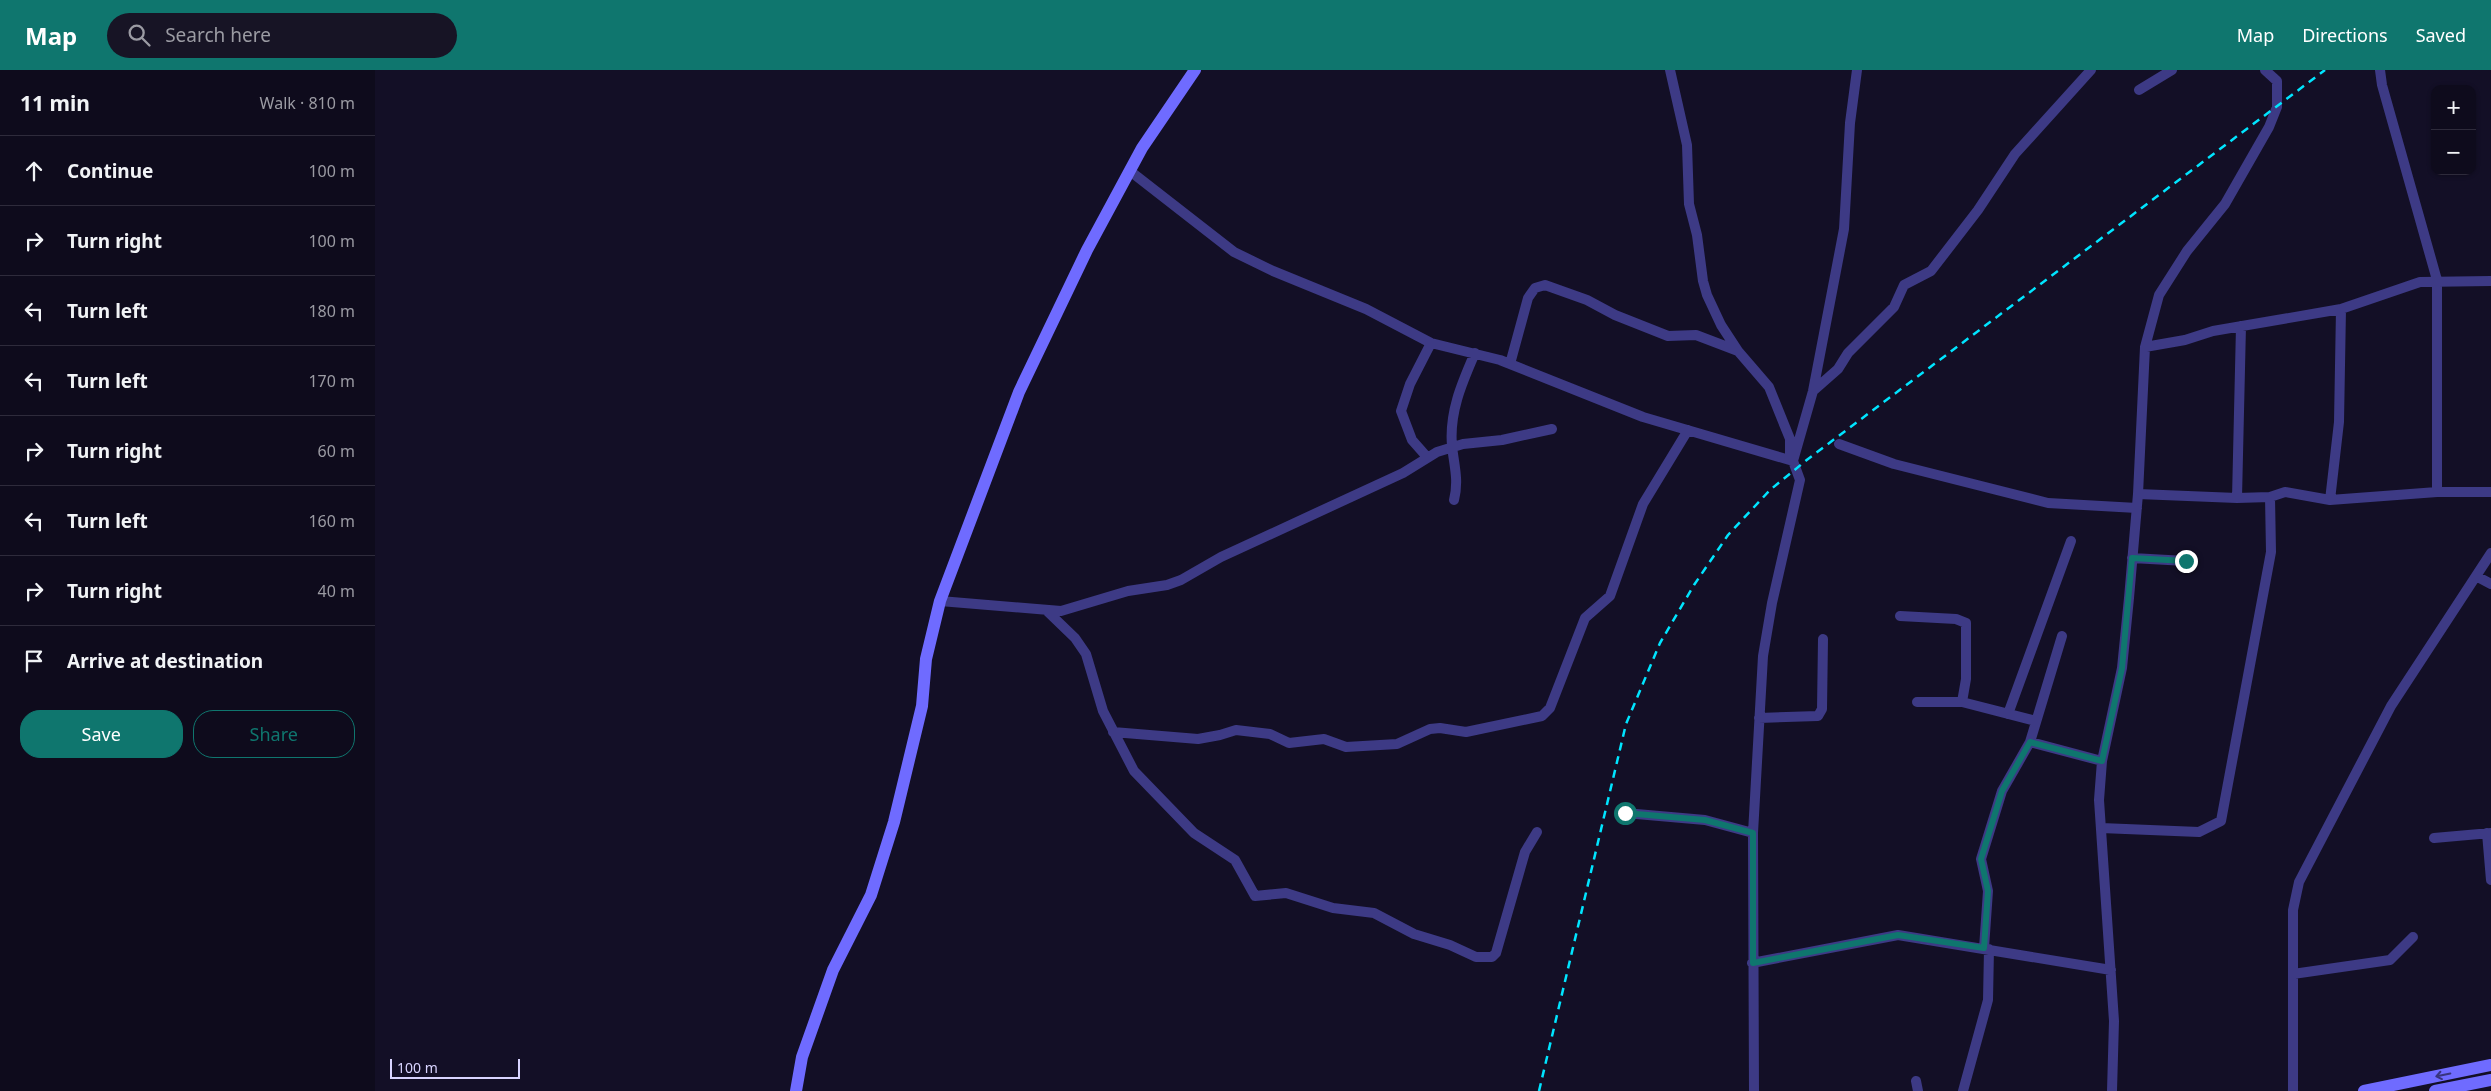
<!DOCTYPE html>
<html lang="en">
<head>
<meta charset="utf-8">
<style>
  :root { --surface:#0e0b1c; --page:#171425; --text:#f1f3f6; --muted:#9b9ba3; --line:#2e2b3b; --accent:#0f766e }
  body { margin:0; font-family:"Noto Sans",sans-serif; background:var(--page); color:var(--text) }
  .controls { position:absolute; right:15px; top:15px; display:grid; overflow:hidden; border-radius:10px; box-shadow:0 1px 4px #0004 }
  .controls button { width:45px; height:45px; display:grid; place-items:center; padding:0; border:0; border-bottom:1px solid var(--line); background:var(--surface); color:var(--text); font:25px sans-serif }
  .scale { position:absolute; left:15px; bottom:12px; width:130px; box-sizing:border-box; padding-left:5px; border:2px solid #d9d4ff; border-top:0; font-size:14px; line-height:18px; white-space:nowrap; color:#d9d4ff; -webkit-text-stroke:4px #130f26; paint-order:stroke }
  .stop { position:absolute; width:15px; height:15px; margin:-11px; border:4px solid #0f766e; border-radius:50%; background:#fff }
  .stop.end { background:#0f766e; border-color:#fff; box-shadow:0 1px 5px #0008 }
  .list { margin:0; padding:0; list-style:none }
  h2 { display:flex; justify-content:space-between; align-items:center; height:65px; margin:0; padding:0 20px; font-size:21px }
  h2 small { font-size:16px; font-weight:400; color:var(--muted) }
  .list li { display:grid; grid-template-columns:32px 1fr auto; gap:15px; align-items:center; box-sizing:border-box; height:70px; padding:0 20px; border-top:1px solid var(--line) }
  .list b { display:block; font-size:19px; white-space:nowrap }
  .list em { font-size:16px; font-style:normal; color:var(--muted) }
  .actions { display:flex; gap:10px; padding:15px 20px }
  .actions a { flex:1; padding:11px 0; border:1px solid var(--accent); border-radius:20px; text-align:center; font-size:18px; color:var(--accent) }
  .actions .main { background:var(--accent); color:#fff }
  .icon { flex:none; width:28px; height:28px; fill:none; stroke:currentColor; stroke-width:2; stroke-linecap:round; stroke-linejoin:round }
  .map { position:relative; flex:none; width:2116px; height:1021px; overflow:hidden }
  header { display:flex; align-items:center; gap:30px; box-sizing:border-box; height:70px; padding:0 25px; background:var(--accent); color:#fff }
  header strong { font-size:24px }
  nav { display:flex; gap:28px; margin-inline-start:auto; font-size:18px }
  .search { width:350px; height:45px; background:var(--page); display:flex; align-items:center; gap:12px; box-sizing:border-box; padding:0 18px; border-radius:28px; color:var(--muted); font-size:19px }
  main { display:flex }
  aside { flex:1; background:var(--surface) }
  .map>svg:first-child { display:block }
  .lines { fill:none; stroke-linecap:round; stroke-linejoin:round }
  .street { stroke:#3d3a85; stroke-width:10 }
  .secondary { stroke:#6f6bff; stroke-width:12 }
  .rail { stroke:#00e5ff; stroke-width:2.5; stroke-dasharray:8 6; stroke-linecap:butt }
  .oneway { stroke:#38347d }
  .route { stroke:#0f766e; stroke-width:6 }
</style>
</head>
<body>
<header>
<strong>Map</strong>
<div class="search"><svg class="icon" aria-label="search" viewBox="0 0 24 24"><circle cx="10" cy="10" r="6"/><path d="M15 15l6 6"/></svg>Search here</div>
<nav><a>Map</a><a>Directions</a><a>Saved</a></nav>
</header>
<main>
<aside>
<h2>11 min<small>Walk · 810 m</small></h2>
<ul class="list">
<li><svg class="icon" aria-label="ahead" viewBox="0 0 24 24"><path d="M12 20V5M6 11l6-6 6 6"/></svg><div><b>Continue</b></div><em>100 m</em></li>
<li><svg class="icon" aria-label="right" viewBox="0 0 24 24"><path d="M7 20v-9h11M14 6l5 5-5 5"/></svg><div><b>Turn right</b></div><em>100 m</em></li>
<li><svg class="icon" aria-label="left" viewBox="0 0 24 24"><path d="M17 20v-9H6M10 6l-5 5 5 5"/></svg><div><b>Turn left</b></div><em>180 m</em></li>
<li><svg class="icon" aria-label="left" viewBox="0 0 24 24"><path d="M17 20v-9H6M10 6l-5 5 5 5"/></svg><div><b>Turn left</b></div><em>170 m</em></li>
<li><svg class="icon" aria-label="right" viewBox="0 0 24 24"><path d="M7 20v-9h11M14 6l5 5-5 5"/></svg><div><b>Turn right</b></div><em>60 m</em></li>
<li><svg class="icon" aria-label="left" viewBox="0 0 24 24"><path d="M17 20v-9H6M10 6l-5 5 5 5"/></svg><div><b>Turn left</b></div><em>160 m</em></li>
<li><svg class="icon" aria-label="right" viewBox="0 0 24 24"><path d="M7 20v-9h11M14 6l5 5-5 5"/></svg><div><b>Turn right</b></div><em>40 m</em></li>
<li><svg class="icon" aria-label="arrive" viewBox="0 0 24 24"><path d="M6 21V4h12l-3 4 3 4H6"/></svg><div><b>Arrive at destination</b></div></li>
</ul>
<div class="actions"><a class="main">Save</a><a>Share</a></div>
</aside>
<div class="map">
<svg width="2116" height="1021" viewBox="0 0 2116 1021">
  <rect width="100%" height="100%" fill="#130f26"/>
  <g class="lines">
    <path class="street" d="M1295,0L1312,75L1314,134L1322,165L1328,211L1332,225L1346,255L1363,281L1394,317L1415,369V383
      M2005,0L2007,15L2062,210V422
      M1764,20L1797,0
      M755,101L859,182L898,201L991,239L1056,273L1125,290L1268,347L1418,391
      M1770,277L1810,270L1838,261L1966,239L2045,212L2116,211
      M1135,294L1153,228L1160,218L1170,215L1212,230L1240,245L1293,266L1321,265L1363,281
      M1438,321L1463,299L1473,283L1519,237L1529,215L1556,201L1603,140L1640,84L1716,0
      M1464,374L1519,394L1673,433L1762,438
      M1052,387L1037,370L1026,341L1035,314L1056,273
      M1763,424L1862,428L1895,427L1910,422L1955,430L2062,422H2116
      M1862,428L1866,256
      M1079,430C1084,410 1079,395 1077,376C1074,342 1087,313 1100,283
      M1955,430L1964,352L1966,239
      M1757,488L1811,491
      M2101,506L2116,514
      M565,531L686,541L753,521L792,515L806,510L846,487L1028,403L1062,382L1088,374L1127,370L1177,359
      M672,541L700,568L711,584L728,641L759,701L819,763L860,790L880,826L911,823L958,838L999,843L1039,864L1075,875L1101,887H1117L1121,883L1150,782L1162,762
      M1525,546L1581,549L1591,553V609L1587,632
      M1542,632H1587L1661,651
      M1633,644L1696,471
      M1384,648L1443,646L1447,639L1448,569
      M738,662L823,669L845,665L861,660L895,664L914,673L949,669L971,677L1022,674L1055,659L1065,658L1091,662L1167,646L1175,638L1210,548L1235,526L1268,434L1313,360
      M1655,672L1727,691
      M1250,743L1330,750L1378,763
      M1726,758L1824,762L1846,751L1896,482L1895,427
      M2112,763L2116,810
      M2059,768L2116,763
      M1609,878L1613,821L1606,789L1627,721L1655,672L1687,566
      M1377,893L1523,865L1736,900
      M1918,904L2015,890L2038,867
      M1541,1011L1543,1021
      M1379,1021L1378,763L1388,586L1397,533L1425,410L1418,391L1438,321L1469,159L1475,53L1482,0
      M1588,1021L1613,930L1614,879
      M1737,1021L1739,951L1724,730L1727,691L1747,598L1754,528L1763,424L1770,277L1784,225L1812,181L1850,134L1894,57L1902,37V11L1890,0
      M1918,1021V840L1924,812L2016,636L2116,483"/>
    <path class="secondary" d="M421,1021L427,987L458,900L496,825L519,752L547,636L551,589L565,531L644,322L712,180L767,78L820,0
      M1989,1021L2116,995
      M2060,1021L2116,1010"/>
    <path class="rail" d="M1164,1021L1251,654L1285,573L1319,515L1353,465L1395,420L1433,389L1950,0"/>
  </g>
  <defs><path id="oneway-shaft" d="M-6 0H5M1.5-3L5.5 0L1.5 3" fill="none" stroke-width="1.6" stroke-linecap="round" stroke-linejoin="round" transform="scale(1.25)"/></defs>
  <use class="oneway" href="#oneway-shaft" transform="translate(2068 1005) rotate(168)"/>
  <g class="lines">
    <path class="route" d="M1250,743L1330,750L1378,763V893L1523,865L1609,878L1613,821L1606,789L1627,721L1655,672L1727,691L1747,598L1757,488L1811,491"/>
  </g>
</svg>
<div class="controls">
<button>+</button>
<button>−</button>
</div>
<div class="scale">100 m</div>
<div class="stop" style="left:1250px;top:743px"></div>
<div class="stop end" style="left:1811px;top:491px"></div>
</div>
</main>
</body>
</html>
